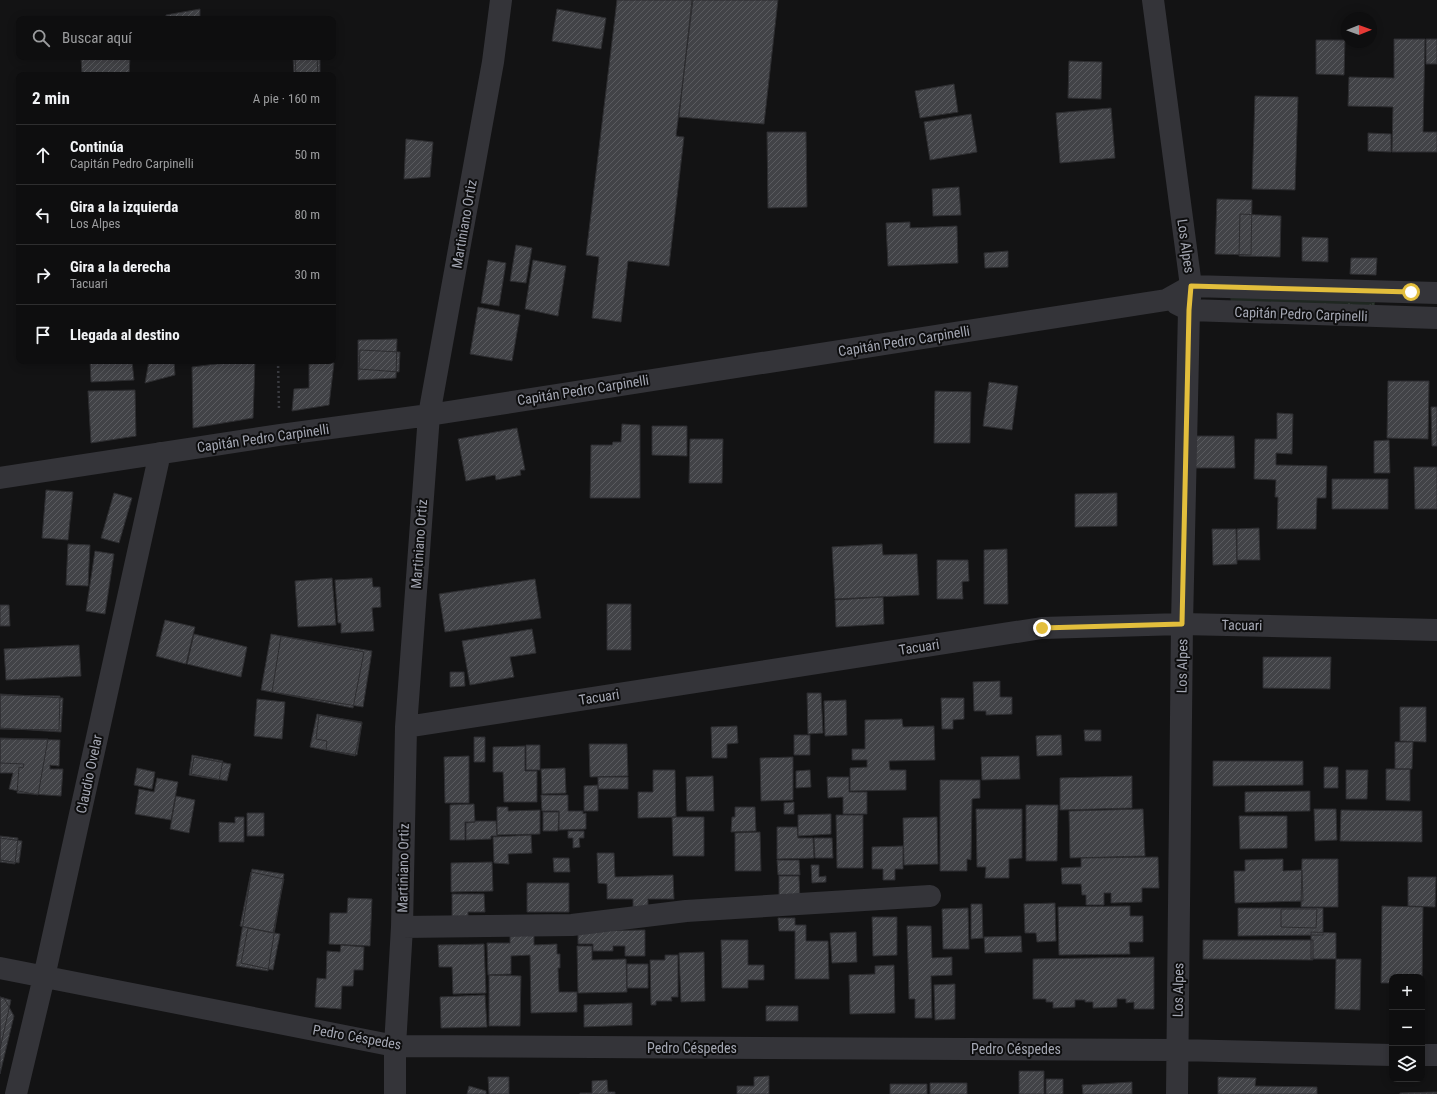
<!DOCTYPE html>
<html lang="es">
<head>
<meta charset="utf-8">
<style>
  :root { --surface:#0e0e0f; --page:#171718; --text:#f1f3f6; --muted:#9b9c9e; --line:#2e2e2f }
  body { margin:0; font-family:"Roboto Condensed",sans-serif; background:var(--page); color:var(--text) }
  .controls { position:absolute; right:12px; bottom:12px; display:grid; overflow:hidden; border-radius:8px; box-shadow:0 2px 10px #0003 }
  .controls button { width:36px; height:36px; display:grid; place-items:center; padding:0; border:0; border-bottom:1px solid var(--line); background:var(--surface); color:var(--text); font:20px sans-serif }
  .compass { position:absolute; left:1341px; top:12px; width:36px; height:36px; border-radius:50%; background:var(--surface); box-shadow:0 2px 10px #0003; rotate:89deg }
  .stop { position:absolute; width:12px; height:12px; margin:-9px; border:3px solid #e3be3c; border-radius:50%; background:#fff }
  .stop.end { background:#e3be3c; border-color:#fff; box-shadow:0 1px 4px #0008 }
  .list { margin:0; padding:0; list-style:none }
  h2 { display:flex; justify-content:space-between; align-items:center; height:52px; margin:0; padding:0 16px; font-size:17px }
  h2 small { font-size:13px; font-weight:400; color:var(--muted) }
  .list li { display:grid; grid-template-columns:26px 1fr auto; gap:12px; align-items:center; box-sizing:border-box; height:60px; padding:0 16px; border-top:1px solid var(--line) }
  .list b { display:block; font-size:15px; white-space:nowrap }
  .list p { margin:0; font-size:13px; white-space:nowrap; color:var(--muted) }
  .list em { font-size:13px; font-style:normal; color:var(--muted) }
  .icon { flex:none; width:22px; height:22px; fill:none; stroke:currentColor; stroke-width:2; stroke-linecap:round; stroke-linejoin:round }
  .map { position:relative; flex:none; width:1437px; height:1094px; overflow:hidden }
  .search { position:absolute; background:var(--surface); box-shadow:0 2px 10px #0003; left:16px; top:16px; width:320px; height:44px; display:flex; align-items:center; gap:10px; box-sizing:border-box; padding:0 14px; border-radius:8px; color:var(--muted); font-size:15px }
  .panel { position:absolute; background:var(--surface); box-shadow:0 2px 10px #0003; left:16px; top:72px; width:320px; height:292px; border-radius:8px }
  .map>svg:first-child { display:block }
  .grass { fill:url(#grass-tufts) }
  .building { fill:url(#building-hatch); stroke:#2d2d30 }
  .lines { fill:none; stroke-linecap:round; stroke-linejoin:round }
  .path { stroke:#3a3b40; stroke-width:2.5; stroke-dasharray:2 3; stroke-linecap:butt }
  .minor { stroke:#343439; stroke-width:22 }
  .route { stroke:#e3be3c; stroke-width:5 }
  .labels { text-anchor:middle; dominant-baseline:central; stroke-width:4; stroke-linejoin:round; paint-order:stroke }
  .street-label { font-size:14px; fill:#a5a8b4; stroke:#0e0e0f }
</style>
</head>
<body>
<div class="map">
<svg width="1437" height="1094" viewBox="0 0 1437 1094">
  <defs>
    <pattern id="grass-tufts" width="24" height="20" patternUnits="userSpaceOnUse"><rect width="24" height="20" fill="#1f2721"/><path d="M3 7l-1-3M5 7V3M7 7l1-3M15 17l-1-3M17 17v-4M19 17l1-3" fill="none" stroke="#3d443f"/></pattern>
    <pattern id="building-hatch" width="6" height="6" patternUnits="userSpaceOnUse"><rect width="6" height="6" fill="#424347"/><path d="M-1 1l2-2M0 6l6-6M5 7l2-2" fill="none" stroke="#5a5b5f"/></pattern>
  </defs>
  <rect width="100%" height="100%" fill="#131314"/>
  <path class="grass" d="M1230,296L1375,301V305L1372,306L1231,302Z"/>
  <path class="building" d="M617,0H693L676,136L684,137L669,266L628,261L621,322L592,318L599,257L586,255Z
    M692,0H778L764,124L679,117Z
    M200,9V19H166V15Z
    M557,9L606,18L601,49L552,41Z
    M1394,39H1425L1423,132H1437V152H1392L1393,107L1348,106L1349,77L1394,78Z
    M1426,39H1437V64H1426Z
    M1316,40H1345L1344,75L1316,74Z
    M81,57H130L129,75H82Z
    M293,57H317L318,75H294Z
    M295,57H320V75H296Z
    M1069,61L1102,62L1101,99L1068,98Z
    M954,84L958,112L920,118L915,91Z
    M1255,96L1298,97L1295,190L1252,189Z
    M1111,108L1115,158L1060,163L1056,113Z
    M971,114L977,152L930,160L924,122Z
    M767,132H806L807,207L768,208Z
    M1368,133L1391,134V152L1368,151Z
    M406,139L433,142L430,177L404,179Z
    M959,187L961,215L933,216L932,189Z
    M1217,199L1252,200L1251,255L1215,254Z
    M1240,214L1281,216L1280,257L1239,256Z
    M910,222V228L957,226L958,263L888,266L886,223Z
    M1302,237L1328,238V262L1302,261Z
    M516,245L532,248L526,283L510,281Z
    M1008,251V267L985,268L984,253Z
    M1351,258H1377L1376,275L1350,274Z
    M488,260L506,263L499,306L481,303Z
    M533,260L566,266L558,316L525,309Z
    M478,307L520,315L512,361L470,354Z
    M397,339L396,378L358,380V340Z
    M360,350L400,352L399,372L359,369Z
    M90,361H132L134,380L91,382Z
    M149,361H174L175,375L145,383Z
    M241,361H255L253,418L193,428L192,367Z
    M334,363L329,405L292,411L294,389L309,388V364Z
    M1388,381H1429L1428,439L1387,438Z
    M989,382L1018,386L1012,430L983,426Z
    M135,390L136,436L91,443L88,391Z
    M935,391L971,392L970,443H934Z
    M1431,407H1437V446H1432Z
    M1277,413L1293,414L1292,454L1276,453V465L1327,466L1326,498H1317L1316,529H1277L1278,497H1275L1276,480L1254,479L1255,439H1277Z
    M622,424L640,425V498H590L591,445H612L613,442H621Z
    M652,426H687V456L652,455Z
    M517,428L525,470H520L521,475L496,480L495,475L466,481L458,439Z
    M1193,436H1234L1235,468H1193Z
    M690,439H723L722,483H689Z
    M1389,440L1390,473H1374V441Z
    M1414,467H1437V509H1415Z
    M1332,479H1388V509H1332Z
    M46,490L73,492L68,540L42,538Z
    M114,493L132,498L119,543L101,538Z
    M1117,493V526L1075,527V494Z
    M1259,528L1260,560H1237V529Z
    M1212,529H1236L1237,564L1213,565Z
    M68,544L90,545L88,586L66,585Z
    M882,544L883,555L917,554L919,595L835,599L832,547Z
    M1007,549L1008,604H984V550Z
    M95,551L114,554L105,614L86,611Z
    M937,560H968L969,581L962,582L963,599H937Z
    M332,578L336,625L298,627L295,581Z
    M372,578L373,587H380L381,607L372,608L374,631L341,633V623H338L335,580Z
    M535,579L541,618L445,632L439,594Z
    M883,597L884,624L836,627L835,600Z
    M607,604H631V650H607Z
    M0,605H9L10,626H0Z
    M165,620L195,627L186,664L156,656Z
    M532,629L536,653L510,657L514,677L470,685L462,641Z
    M194,634L247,647L241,677L187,664Z
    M271,634L364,652L353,708L261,690Z
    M281,636L372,651L363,707L272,692Z
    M79,645L81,676L6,680L4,649Z
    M1263,657H1331L1330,689L1263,688Z
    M450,672H464L465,686L450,687Z
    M1000,681V697H1012V714L986,715V711H974L973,682Z
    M807,693H821L823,733L808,734Z
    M0,694L63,698L61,732L0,728Z
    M0,695L60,696L59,730L0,729Z
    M941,698H964V719L953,720V729H942Z
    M257,699L285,702L282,739L254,736Z
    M846,700L847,735L825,736L824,701Z
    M1400,707H1426V742L1400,741Z
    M317,714L362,723L355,756L310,747Z
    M319,715L362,722L357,755L326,750L327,741L316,739Z
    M902,719L903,727L934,726L935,760L889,761L890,770H906V790L850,791V768L867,767V760H852V749H865V720Z
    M737,726L738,743L727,744V758H712L711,727Z
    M1084,730H1101V741H1085Z
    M794,735H810V755H794Z
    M1061,735L1062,755L1037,756L1036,736Z
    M474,737H485V762H474Z
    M0,738L60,740L59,766L50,765V769H63L61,796L17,793L19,767L23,768L24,764L0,763Z
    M0,739H48L38,795L9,789L13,773H0Z
    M1395,742H1413L1412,769H1395Z
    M589,744H627L628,776L590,777Z
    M526,745H540V770H526Z
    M525,746V771H537V802H504L503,772H493V747Z
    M192,755L223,761L219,780L189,775Z
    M469,756V803H445L444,757Z
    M1019,756L1020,779L982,780L981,757Z
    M194,757L231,764L227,781L191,774Z
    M793,757V800L761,801L760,758Z
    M1213,761H1303V785L1213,786Z
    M1324,767H1338V788H1324Z
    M137,768L155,772L152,789L134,785Z
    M565,768L566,793L542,794L541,769Z
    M1386,769H1410V801L1386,800Z
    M653,770H675L676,817L638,818V792H653Z
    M810,770L811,787L796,788V771Z
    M1346,770H1368L1367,799H1346Z
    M713,776L714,811H687L686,777Z
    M1132,776V808L1060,810V778Z
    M598,777H628V789H598Z
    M827,777H849V792H867V814H843V797L828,798Z
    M157,778L178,782L171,820L135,814L139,789L154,792Z
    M940,780H980V798L972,799L971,860L967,859V871H940Z
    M598,785V811H584V786Z
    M1310,791V811L1245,812V792Z
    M541,795H568V811H583V814L586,813V829L559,830V811H542Z
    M176,796L195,800L189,833L170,829Z
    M794,802V814H784V803Z
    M474,804L475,822H465V840H450V805Z
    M1026,805H1058L1057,861H1026Z
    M497,807H508V811L540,810V834L497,835Z
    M735,807H755L756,831L731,832L732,817H735Z
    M976,809H1022V858L1009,859V878H985L986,867H977Z
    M1143,809L1145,856L1070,858L1069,811Z
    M1314,809H1336L1337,840L1315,841Z
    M1341,810L1422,811V842L1340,841Z
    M543,812H559L558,831H543Z
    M247,813H264V836H247Z
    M831,814V834L798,836V815Z
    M836,815H863V868H837Z
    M1239,816H1287V848L1240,849Z
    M235,817H244V842H219V822L235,823Z
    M672,817H704V856H673Z
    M937,817L938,864L904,865L903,818Z
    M475,821H496L497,836H491V839L466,840V823L475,822Z
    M777,827H797L798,838H813L814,858L777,859Z
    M568,831H584V838H579L580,847L573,848V838H568Z
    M760,832L761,871H735V833Z
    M531,835L532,853L508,854L509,864L494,863L493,837Z
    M0,836L18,838L15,864L0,862Z
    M0,838L22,841L19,863L0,860Z
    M814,838H832L833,858H815Z
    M903,846V869H895V880H883V869H872V847Z
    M597,853H614L615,877L673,875L674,899H648V915H633V899H607V884L598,883Z
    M1158,857L1159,888H1142V902L1111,903V893H1104V905H1086V895H1082L1081,884H1062L1061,868L1081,867V858Z
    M553,858H569L570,872H554Z
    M1283,859V871L1302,870L1303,901L1235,903L1234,871H1245V860Z
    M1302,859H1338V907H1301Z
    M777,860H799L800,875H778Z
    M492,862L493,891L451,892V863Z
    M811,865H819V877L826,876V882L812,883Z
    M252,869L284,874L268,971L236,966Z
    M251,872L284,879L273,933L240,926Z
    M779,876H799L800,902H779Z
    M1408,877H1436L1435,907L1408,906Z
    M527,883H569V912H527Z
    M452,894H484L485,912H468V923H452Z
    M348,898L372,899L370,946L329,944L330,913H347Z
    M1055,903L1056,941L1037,942L1036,933H1025L1024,904Z
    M971,904H982L983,938L971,939Z
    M1130,906V916H1143V942H1129L1130,954L1059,955L1058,907Z
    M1382,906L1423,907L1422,984V977H1392V983H1381Z
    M968,908L969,949H943L942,909Z
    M1238,908H1323V935L1238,936Z
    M1281,909H1317L1316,928L1281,927Z
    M872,917H897V955L873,956Z
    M778,918H795V925H806V941H828L829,979H795V931H779Z
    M907,926H931L932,958L952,957V975L931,976L932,1018H915V999H909Z
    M248,928L280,934L273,970L241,963Z
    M645,930V956H625V946H613V951H593V944H578V931Z
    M856,932L857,962L832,963L830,933Z
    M1311,932L1336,933V959H1311Z
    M534,935V945L557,944V954H560V968H558L559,992H577V1012L531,1013L530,955L511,956V974L488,975L487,943H510V936Z
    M1021,936L1022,952L985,953L984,937Z
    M721,940H748V965H764V980H748V988H722Z
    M1203,940H1313V960L1203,959Z
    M484,944L486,993L453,994L452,967H439L438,945Z
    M341,945L364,947L363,970H354L353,986H342L341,1009L315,1007L317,978L326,979L327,951L340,952Z
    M577,946H592V960L626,959L627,992L578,993Z
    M704,952L705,1001L681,1002L679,953Z
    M665,955H678V997H671L672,1001H656V1005H651L650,960H665Z
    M1154,957V1009H1134V1002L1126,1003V999H1117V1007L1093,1008V1002H1085V1000H1075V1007L1053,1008V1002H1046V999H1033V959Z
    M1336,959H1361L1360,1010L1335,1009Z
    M627,964H648V988H627Z
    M894,965L895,1013L850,1014L849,975L875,974V966Z
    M489,975L521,976L520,1026H489Z
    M955,984V1019L935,1020L934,985Z
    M485,995L487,1027L441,1028L440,997Z
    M0,997L4,998L14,1016L0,1074Z
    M0,997L11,1000L0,1049Z
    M632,1003V1025L584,1027V1005Z
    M766,1006H798V1021H766Z
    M1019,1071H1044V1094H1019Z
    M769,1076V1094H737V1086H754V1077Z
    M488,1077H509V1094H489Z
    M1218,1077L1256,1078L1255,1086L1317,1087V1094H1218Z
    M1046,1079H1063V1094H1046Z
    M607,1080L608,1092H615V1094H580V1093H592V1081Z
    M1132,1082V1094H1083L1082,1085Z
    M930,1083H967V1094H930Z
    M890,1084H927V1094H890Z
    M469,1086L486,1091V1094H467Z
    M1437,1092V1094H1400V1093Z"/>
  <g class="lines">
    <path class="path" d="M278,361L279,410"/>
    <path class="minor" d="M1153,0L1191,286L1189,310L1182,624L1177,1094
      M1177,304L1189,310L1437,318
      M0,478L279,435L429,415L1166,300L1191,286L1437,293
      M406,727L1042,628L1182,624L1437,630
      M402,927L572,925L686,911L930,896
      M0,968L395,1046L1177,1050L1392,1055
      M1422,1055H1437
      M16,1094L44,977L160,453
      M395,1094V1046L402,927L406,727L429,415L493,62L501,0"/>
  </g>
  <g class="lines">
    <path class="route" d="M1042,628L1182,624L1189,310L1191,286L1411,292"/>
  </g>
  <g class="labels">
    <g class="street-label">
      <text transform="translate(464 224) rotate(-80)">Martiniano Ortiz</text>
      <text transform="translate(1186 246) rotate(82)">Los Alpes</text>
      <text transform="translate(1301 314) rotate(2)">Capitán Pedro Carpinelli</text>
      <text transform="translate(904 341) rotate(-9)">Capitán Pedro Carpinelli</text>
      <text transform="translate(583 390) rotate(-9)">Capitán Pedro Carpinelli</text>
      <text transform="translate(263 438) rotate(-8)">Capitán Pedro Carpinelli</text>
      <text transform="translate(419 544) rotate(-86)">Martiniano Ortiz</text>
      <text transform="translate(1242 625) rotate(1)">Tacuari</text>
      <text transform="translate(919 647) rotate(-9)">Tacuari</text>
      <text transform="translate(1182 666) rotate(-89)">Los Alpes</text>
      <text transform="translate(599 697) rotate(-9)">Tacuari</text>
      <text transform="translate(89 774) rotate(-78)">Claudio Ovelar</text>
      <text transform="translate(403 868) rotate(-89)">Martiniano Ortiz</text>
      <text transform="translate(1178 990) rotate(-89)">Los Alpes</text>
      <text transform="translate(357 1037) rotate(10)">Pedro Céspedes</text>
      <text x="692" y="1048">Pedro Céspedes</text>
      <text x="1016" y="1049">Pedro Céspedes</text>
    </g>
  </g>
</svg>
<div class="controls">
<button>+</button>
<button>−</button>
<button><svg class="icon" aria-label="layers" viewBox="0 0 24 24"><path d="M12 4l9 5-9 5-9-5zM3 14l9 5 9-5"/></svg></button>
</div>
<svg class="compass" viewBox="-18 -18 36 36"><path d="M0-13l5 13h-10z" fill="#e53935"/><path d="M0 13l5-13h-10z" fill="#9b9c9e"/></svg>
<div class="stop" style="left:1411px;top:292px"></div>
<div class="stop end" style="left:1042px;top:628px"></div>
<div class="search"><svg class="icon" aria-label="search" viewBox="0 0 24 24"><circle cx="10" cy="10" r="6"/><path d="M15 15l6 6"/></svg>Buscar aquí</div>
<section class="panel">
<h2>2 min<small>A pie · 160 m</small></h2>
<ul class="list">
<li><svg class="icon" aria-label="ahead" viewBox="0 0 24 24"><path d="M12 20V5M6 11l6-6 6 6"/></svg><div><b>Continúa</b><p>Capitán Pedro Carpinelli</p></div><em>50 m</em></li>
<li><svg class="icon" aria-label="left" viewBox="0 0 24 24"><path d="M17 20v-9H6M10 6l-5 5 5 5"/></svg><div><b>Gira a la izquierda</b><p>Los Alpes</p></div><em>80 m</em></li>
<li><svg class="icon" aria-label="right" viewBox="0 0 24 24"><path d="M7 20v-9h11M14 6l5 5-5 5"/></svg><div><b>Gira a la derecha</b><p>Tacuari</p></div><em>30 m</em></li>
<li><svg class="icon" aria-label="arrive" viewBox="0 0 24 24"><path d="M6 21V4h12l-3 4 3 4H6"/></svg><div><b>Llegada al destino</b></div></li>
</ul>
</section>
</div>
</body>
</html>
